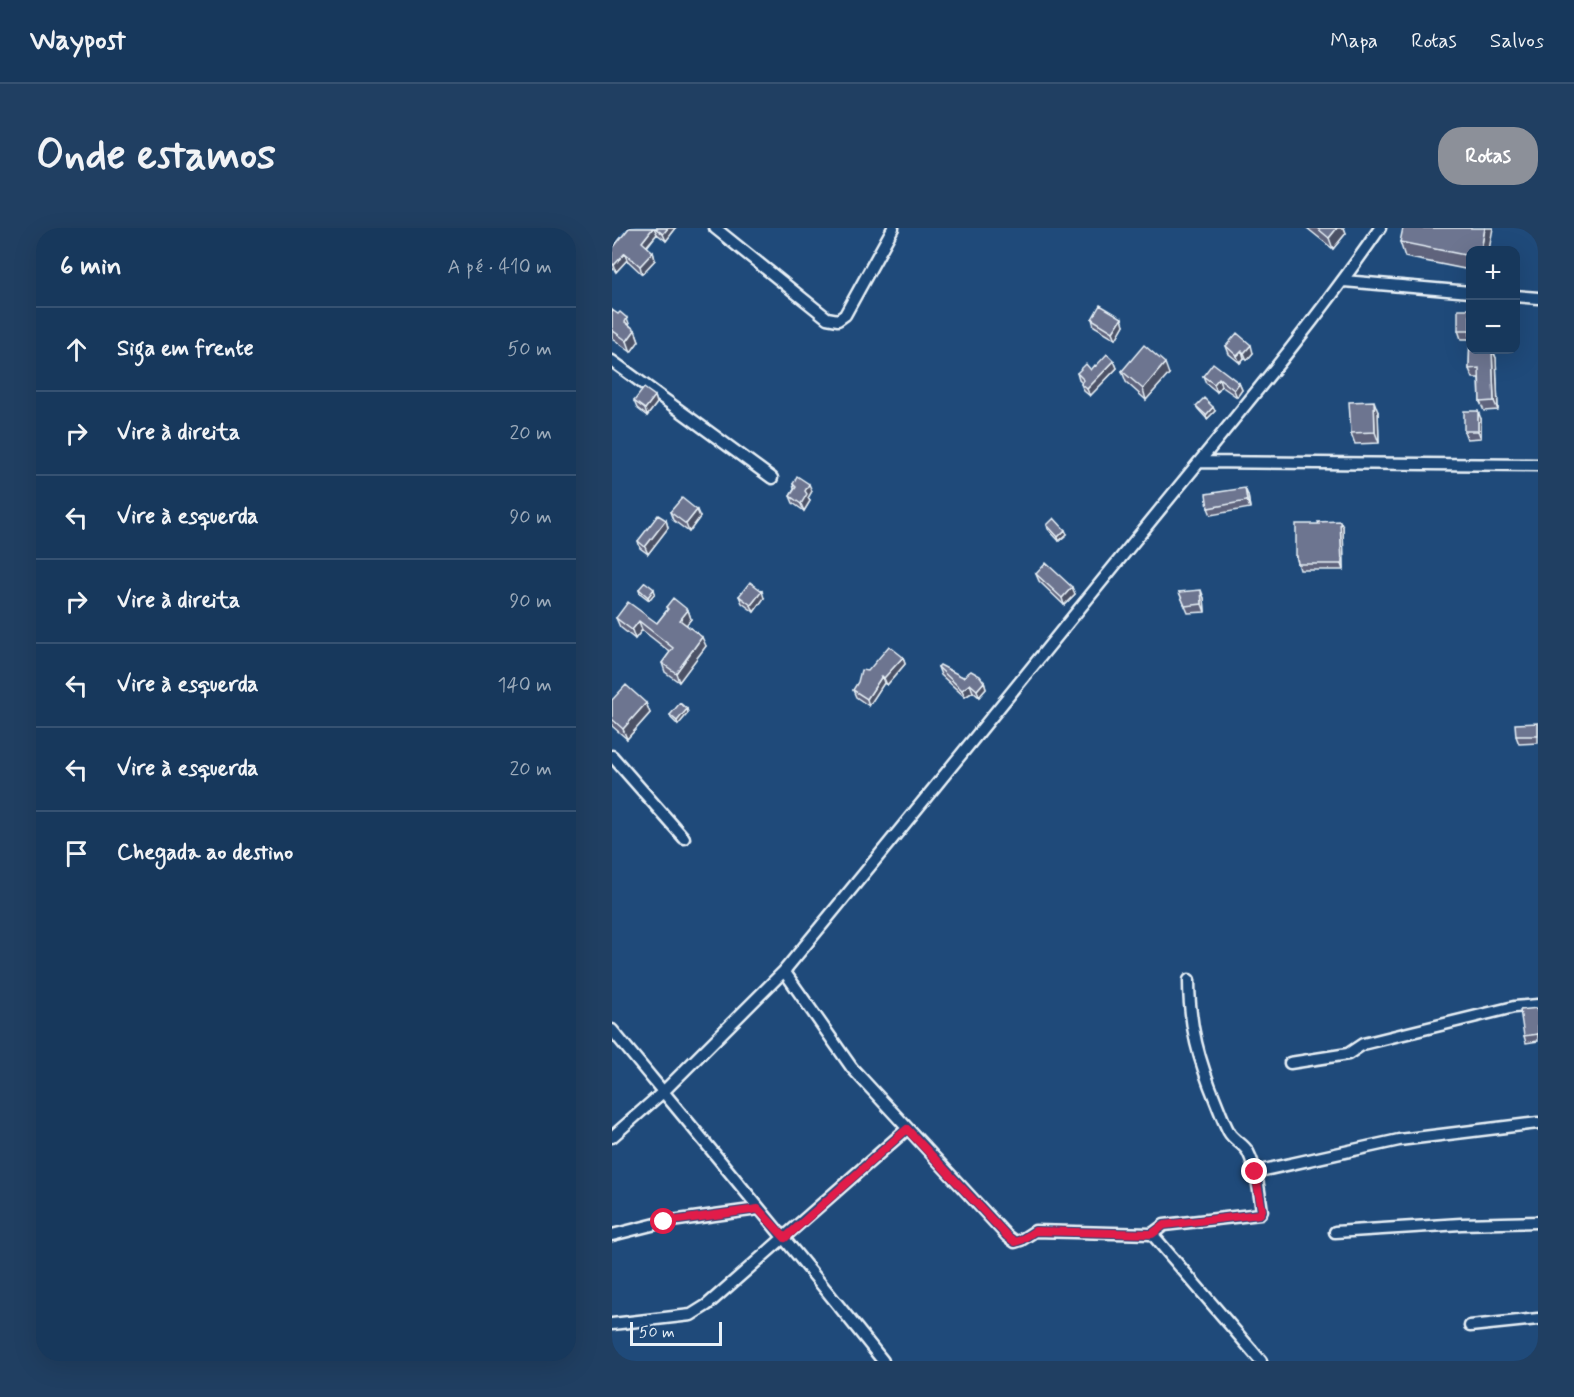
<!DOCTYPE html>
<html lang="pt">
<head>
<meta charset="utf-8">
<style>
  :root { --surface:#17385c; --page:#203f62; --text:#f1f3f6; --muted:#9eacbb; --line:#365272; --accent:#8c9099 }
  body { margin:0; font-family:Mynerve,sans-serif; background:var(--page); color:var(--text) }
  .controls { position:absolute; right:18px; top:18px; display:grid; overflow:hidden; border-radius:12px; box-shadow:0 6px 24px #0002 }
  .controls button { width:54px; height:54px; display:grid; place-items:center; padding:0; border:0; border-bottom:2px solid var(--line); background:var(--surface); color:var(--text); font:30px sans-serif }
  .scale { position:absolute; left:18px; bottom:15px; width:92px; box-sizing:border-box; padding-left:6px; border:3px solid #e8f1f8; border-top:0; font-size:16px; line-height:21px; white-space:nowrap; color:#e8f1f8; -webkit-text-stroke:4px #1f4a7a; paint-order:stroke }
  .stop { position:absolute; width:18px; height:18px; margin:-14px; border:4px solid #e11d48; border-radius:50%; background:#fff }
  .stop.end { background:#e11d48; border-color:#fff; box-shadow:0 2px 6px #0008 }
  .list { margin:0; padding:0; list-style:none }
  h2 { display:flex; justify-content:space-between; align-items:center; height:78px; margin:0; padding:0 24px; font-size:26px }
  h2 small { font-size:20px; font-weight:400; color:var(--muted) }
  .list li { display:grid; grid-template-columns:39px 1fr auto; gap:18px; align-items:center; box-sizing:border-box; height:84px; padding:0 24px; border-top:2px solid var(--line) }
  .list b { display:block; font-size:22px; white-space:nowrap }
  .list em { font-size:20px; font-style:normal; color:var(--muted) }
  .icon { flex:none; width:33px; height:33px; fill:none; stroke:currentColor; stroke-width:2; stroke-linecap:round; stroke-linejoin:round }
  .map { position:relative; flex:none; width:926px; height:1133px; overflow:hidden; border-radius:24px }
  header { display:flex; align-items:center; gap:36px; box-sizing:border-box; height:84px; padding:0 30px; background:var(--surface); border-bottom:2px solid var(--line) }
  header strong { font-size:28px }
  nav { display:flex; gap:33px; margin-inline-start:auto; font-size:21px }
  .intro { display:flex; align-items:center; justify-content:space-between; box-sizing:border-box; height:144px; padding:0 36px }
  h1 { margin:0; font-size:42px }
  .button { padding:15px 27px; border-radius:24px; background:var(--accent); color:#fff; font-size:21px; font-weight:700 }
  main { display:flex; gap:36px; padding:0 36px }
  aside { flex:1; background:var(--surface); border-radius:24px; box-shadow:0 6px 24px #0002 }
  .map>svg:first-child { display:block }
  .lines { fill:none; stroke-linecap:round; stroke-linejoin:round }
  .minor-casing { stroke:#e8f1f8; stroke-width:15 }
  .minor { stroke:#1f4a7a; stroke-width:10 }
  .wall { fill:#5e647c; stroke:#e8f1f8; stroke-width:1.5 }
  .shaded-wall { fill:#4c5165; stroke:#e8f1f8; stroke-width:1.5 }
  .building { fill:#6d7490; stroke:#e8f1f8; stroke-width:1.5 }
  .route { stroke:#e11d48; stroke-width:8 }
</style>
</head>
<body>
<header>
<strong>Waypost</strong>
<nav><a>Mapa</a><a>Rotas</a><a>Salvos</a></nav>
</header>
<div class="intro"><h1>Onde estamos</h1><a class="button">Rotas</a></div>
<main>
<aside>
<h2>6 min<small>A pé · 410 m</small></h2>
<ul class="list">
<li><svg class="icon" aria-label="ahead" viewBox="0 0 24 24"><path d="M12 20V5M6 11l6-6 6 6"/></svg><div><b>Siga em frente</b></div><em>50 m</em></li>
<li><svg class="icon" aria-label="right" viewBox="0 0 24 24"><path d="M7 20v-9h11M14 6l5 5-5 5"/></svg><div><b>Vire à direita</b></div><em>20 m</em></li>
<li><svg class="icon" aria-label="left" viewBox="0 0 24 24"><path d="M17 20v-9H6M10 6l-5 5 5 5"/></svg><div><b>Vire à esquerda</b></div><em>90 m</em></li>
<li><svg class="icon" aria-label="right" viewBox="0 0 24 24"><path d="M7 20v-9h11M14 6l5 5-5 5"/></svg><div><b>Vire à direita</b></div><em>90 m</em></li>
<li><svg class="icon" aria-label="left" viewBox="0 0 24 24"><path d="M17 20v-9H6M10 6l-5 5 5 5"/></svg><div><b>Vire à esquerda</b></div><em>140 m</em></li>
<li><svg class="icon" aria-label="left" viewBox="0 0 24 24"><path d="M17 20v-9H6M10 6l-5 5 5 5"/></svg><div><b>Vire à esquerda</b></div><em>20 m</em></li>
<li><svg class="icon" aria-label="arrive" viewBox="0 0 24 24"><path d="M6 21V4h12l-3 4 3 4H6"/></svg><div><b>Chegada ao destino</b></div></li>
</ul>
</aside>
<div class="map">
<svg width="926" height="1133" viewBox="0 0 926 1133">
  <rect width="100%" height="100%" fill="#1f4a7a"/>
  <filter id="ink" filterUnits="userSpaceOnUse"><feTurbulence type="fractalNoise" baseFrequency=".0167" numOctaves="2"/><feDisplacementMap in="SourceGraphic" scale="12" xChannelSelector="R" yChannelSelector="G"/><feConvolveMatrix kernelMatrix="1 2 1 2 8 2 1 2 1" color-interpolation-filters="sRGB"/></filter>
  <g filter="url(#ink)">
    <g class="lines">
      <defs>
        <path id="minor" d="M103,0L215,90L226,92L233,87L281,0
          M732,53L858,64
          M903,68L926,70
          M0,133L160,250
          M587,234L926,237
          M0,528L72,610
          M172,743C292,598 410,451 529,305C610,205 695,106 768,0
          M0,802C91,912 182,1021 271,1133
          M678,835L736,826L751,816L902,779L926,777
          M0,909L51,864L172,743L240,840L395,1008L403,1014L409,1012L423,1003L540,1006L552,997L648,986L650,983C647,963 645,942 636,924C632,916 621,912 617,904C612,895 608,884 604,874C587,833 577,798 577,752
          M643,944L787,912L926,895
          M723,1004L849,996L926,994
          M540,1006L649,1133
          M0,1007L52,994L146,981
          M0,1096L79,1087L95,1077L295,901
          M858,1098L926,1091"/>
      </defs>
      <use href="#minor" class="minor-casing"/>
      <use href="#minor" class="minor"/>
    </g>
    <path class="wall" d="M17,0H64L54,13L45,6L35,19L41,24L43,32L30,46L15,32L4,44L0,40V21Z
      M695,0H732L734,5L721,21Z
      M788,14L858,22V42L793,29Z
      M858,81V122H881L884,130L886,182L872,183L868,174L867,150H861L857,141L858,111H849L846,102Z
      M0,82L23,102L27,113L19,124L0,110Z
      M480,91L512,97L504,111L482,98Z
      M614,118L641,125L635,132L632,130L628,135L617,126Z
      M502,133L505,140L478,168L472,163L469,156L470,155L467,152L465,145L479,142L484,138Z
      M510,143L557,146L534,172L514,154Z
      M591,148L627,155L630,162L625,169L609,158L605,164L594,155Z
      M43,168L45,175L35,188L25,180L22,173Z
      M584,178L603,183L595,191L586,181Z
      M766,184L767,215L743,216L739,205Z
      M869,191V210L855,211L852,203Z
      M181,256L200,263L196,270L198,273L192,283L181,275L178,268L182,261Z
      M636,267L638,280L599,287L596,280Z
      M58,284L88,289L77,304L61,292Z
      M54,292L56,300L36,326L28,320L26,313Z
      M435,297L455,306L447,313L436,301Z
      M731,299L732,342H688L684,328Z
      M424,346L463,366L452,377L427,353Z
      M27,361L43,365L37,372L28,365Z
      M567,364L592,370L593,384L576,385Z
      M127,368L152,370L142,384L130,375Z
      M54,379L76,382L79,391L74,397L94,418L67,454L53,444L50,435L58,424L30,402L23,411L8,399L4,390L45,395L55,382Z
      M291,429L293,436L275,457L272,455L257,478L244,469L241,462L256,443Z
      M326,439L351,449L372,454L374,461L367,469L361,464L353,469L329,447Z
      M0,472L34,475L38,485L15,511L0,498Z
      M75,481L76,485L66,497L59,490L58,487Z
      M926,495V515L907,516L904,508Z
      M926,780V813L914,815L912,808Z"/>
    <path class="shaded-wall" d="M41,0H42L45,6L32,21L30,14Z
      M56,0H64L54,13L51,6Z
      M725,0H732L734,5L721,21L717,10Z
      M873,0H881L877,22H869Z
      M41,24L43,32L30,46L28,38Z
      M13,25L15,32L4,44L2,37Z
      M15,90L19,101L13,94Z
      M510,90L512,97L504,111L501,104Z
      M23,102L27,113L19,124L15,113Z
      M639,117L641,125L635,132L632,125Z
      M880,122L884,130L886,182L882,173Z
      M630,123L632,130L628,135L625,128Z
      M502,133L505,140L478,168L475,161Z
      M553,135L557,146L534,172L531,161Z
      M607,150L609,158L605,164L602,156Z
      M627,155L630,162L625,169L622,162Z
      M43,168L45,175L35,188L33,181Z
      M762,173L766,184L767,215L763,204Z
      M601,179L603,183L595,191L594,187Z
      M866,183L869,191V210L866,203Z
      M197,256L200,263L196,270L198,273L192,283L189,276L193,263Z
      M633,260L636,267L638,280L635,273Z
      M85,282L88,289L77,304L74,296Z
      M54,292L56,300L36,326L33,319Z
      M728,293L731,299L732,342L730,336Z
      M453,302L455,306L447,313L446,309Z
      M460,359L463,366L452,377L450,370Z
      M42,361L43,365L37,372L36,369Z
      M589,362L592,370L593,384L590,376Z
      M150,363L152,370L142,384L139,377Z
      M76,382L79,391L71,401L68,392Z
      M27,393L30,402L23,411L20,402Z
      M90,409L94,418L67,454L64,445Z
      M291,429L293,436L275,457L272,450Z
      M270,448L272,455L257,478L255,471Z
      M372,454L374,461L367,469L365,462Z
      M358,456L361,464L353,469L350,462Z
      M34,475L38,485L15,511L11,501Z
      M75,481L76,485L66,497L65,493Z"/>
    <path class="building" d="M17,0H41L30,14L41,24L28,38L13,25L2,37L0,35V21Z
      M43,0H56L51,6Z
      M705,0H725L717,10Z
      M791,0H873L869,22H858V28L788,14Z
      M488,77L510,90L501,104L480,91Z
      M846,81H858V122H880L882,173L868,174L867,140L857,141L858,102H846Z
      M0,82L6,86L8,84L15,90L13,94L23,102L15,113L0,102Z
      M625,105L639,117L632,125L630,123L625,128L614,118Z
      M532,117L553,135L531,161L510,143Z
      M495,126L502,133L475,161L469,156L472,152L465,145L474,136L479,142L483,137L484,138Z
      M601,135L627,155L622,162L607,150L602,156L591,148Z
      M32,160L43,168L33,181L22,173Z
      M592,170L601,179L594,187L584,178Z
      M762,173L763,204L739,205L737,174Z
      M852,183H866V203H852Z
      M185,248L197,256L193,263L195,266L189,276L178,268L184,259L181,256Z
      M633,260L635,273L596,280L594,266Z
      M70,270L85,282L74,296L58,284Z
      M46,287L54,292L33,319L26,313Z
      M442,290L453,302L446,309L435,297Z
      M728,293L730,336H686L685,328H684V296H707L706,294Z
      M434,335L460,359L450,370L424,346Z
      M33,354L42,361L36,369L27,361Z
      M138,354L150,363L139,377L127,368Z
      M589,362L590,376L573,378L567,364Z
      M61,370L76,382L68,392L90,409L64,445L50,435L61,420L27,393L20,402L4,390L16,374L45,395L56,381L54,379Z
      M277,418L291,429L272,450L270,448L255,471L241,462L246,454L249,442L256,443Z
      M328,437L351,449L359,443L368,448L372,454L365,462L358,456L350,462L326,439Z
      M14,457L34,475L11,501L0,491V472Z
      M68,475L75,481L65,493L58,487Z
      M926,495V508H904L903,496Z
      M926,780V806L912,808L908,782Z"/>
  </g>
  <g class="lines" filter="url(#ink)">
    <path class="route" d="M52,994L146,981L173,1010L295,901L395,1008L403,1014L409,1012L423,1003L540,1006L552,997L648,986L650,982L643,944"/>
  </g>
</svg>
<div class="controls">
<button>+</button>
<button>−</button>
</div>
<div class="scale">50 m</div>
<div class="stop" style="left:52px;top:994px"></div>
<div class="stop end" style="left:643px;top:944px"></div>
</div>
</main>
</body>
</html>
